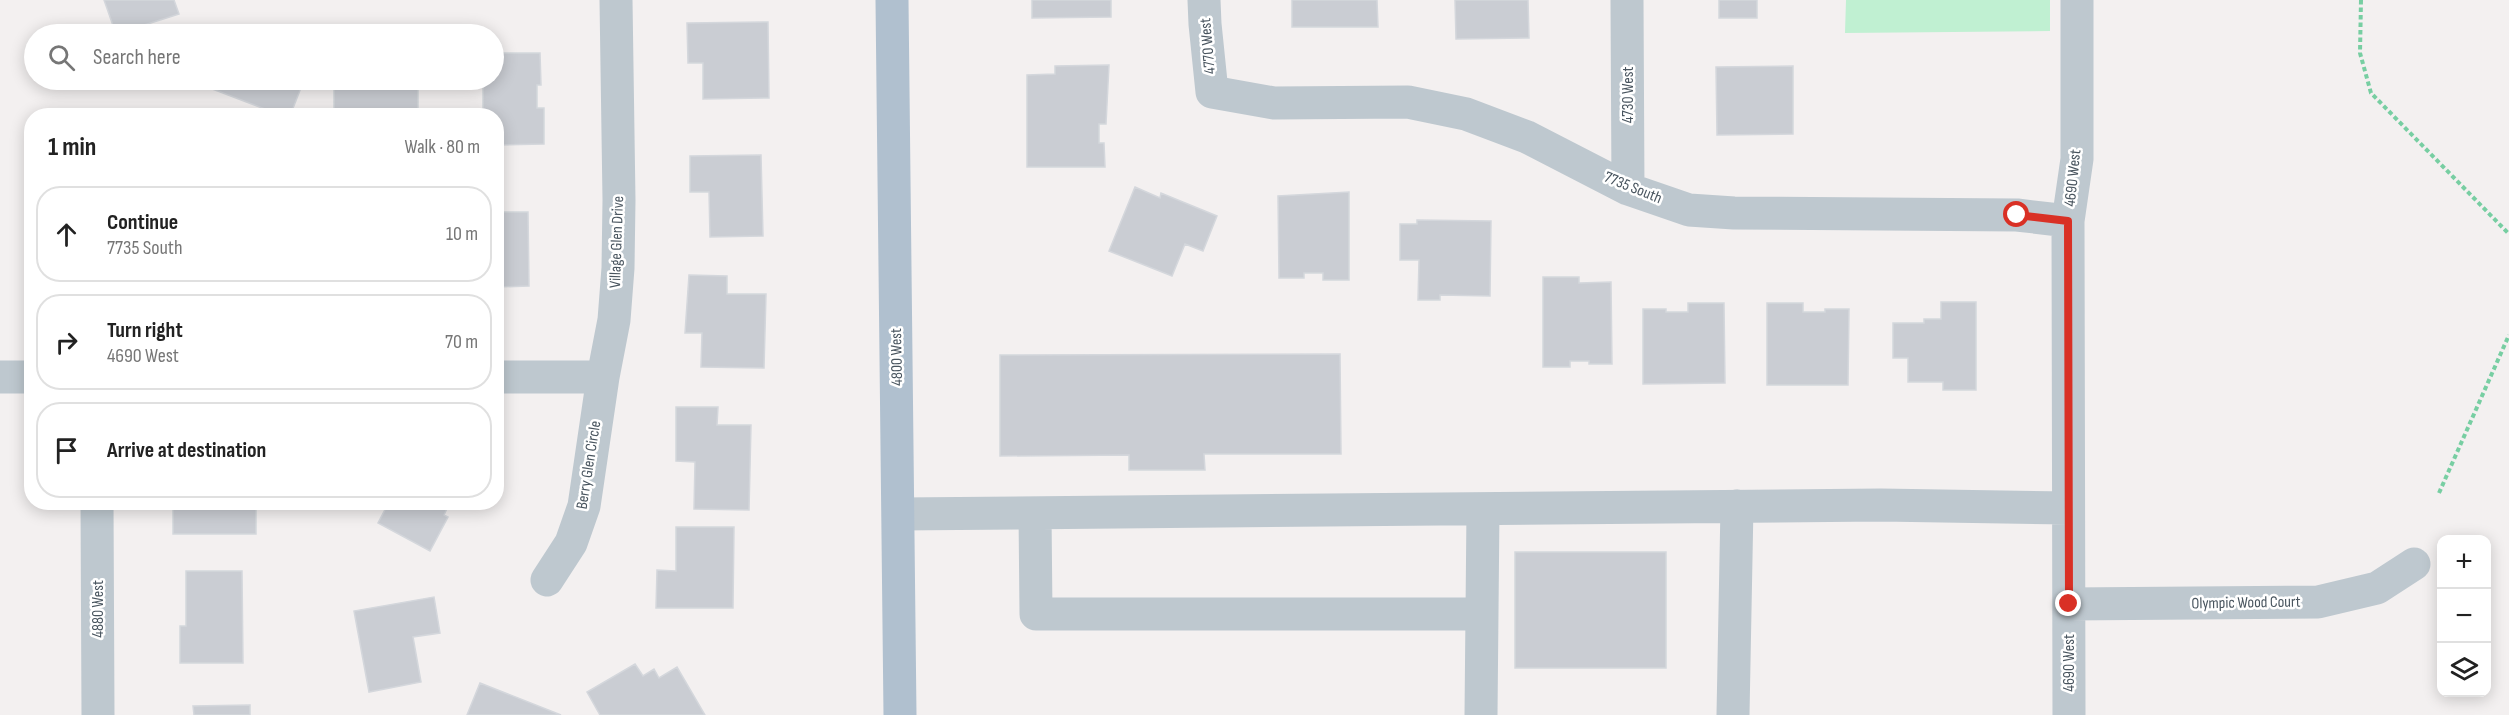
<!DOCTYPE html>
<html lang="en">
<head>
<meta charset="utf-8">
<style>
  :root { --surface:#fff; --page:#f2f2f2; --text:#222; --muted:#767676; --line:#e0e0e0 }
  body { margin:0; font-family:"Sofia Sans Condensed",sans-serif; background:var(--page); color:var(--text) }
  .controls { position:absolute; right:18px; bottom:18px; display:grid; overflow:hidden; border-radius:12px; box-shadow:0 3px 15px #0003 }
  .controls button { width:54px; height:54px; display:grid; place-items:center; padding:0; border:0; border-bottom:2px solid var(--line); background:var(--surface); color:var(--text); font:30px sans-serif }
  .stop { position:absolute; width:18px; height:18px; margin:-14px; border:4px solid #d93025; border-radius:50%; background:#fff }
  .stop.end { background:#d93025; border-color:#fff; box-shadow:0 2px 6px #0008 }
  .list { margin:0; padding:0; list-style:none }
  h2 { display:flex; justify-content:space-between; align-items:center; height:78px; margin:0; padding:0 24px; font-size:26px }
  h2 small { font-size:20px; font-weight:400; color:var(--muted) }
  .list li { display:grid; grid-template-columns:39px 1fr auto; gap:18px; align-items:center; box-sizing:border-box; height:96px; margin:0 12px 12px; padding:0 12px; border:2px solid var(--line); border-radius:24px }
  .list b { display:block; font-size:22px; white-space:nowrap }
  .list p { margin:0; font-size:20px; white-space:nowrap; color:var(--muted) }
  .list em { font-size:20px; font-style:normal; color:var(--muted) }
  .icon { flex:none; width:33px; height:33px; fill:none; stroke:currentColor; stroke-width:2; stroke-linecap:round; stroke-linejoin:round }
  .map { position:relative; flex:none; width:2509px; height:715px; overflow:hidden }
  .search { position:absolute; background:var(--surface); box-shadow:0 3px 15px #0003; left:24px; top:24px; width:480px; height:66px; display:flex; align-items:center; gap:15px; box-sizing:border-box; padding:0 21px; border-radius:33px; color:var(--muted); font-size:22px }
  .panel { position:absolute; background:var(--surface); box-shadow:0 3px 15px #0003; left:24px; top:108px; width:480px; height:402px; border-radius:24px }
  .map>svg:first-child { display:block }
  .green { fill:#c0f0d2 }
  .building { fill:#cacdd3; stroke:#d4d7dc; stroke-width:1.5 }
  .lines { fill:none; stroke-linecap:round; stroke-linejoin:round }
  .path { stroke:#77cea2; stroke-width:4; stroke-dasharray:4.5 3; stroke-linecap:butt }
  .minor { stroke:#bec8cf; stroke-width:33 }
  .major { stroke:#b0c0cf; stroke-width:33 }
  .route { stroke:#d93025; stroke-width:8 }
  .labels { text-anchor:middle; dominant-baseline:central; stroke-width:5; stroke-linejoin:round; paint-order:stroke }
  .street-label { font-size:16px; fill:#48545e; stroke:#fff }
</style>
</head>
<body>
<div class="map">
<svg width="2509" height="715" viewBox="0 0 2509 715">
  <rect width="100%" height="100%" fill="#f3f0f0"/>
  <path class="green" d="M1846,0H2050V31L1845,33Z"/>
  <path class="building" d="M104,0H174L179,14L116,34Z
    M1032,0H1111V17L1032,18Z
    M1292,0H1377L1378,27H1292Z
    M1455,0H1528L1529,38L1456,39Z
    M1719,0H1757V18H1719Z
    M768,22L769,98L703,99V63H688L687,23Z
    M224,28L241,34H221Z
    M494,53H540L541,85H537V108H544V144L496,145V116H483V80H494Z
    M1109,65L1106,124H1099V143H1104L1105,167H1027V75L1055,74V66Z
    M1793,66V134L1717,135L1716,67Z
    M204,80H304L290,116H283L202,85Z
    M334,80H418V116H334Z
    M761,155L763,236L710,237L709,192H690V156Z
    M1135,187L1160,198L1161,193L1217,216L1203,251L1185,244L1172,276L1109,251Z
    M1349,192V280H1323V273H1304V278H1279L1278,196Z
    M496,212H528L529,286L496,287Z
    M1417,220L1491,221L1490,296L1440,295V300H1418L1419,260H1400V224H1417Z
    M689,275L727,276V294H766L764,368L701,367L702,333H685Z
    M1543,277H1579V283L1611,282L1612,364H1589V361H1570V367H1543Z
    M1941,302H1976V390H1943V382H1908V358H1893V323H1924V319H1941Z
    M1688,303H1724L1725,383L1643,384V309H1666V312H1688Z
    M1767,303H1803V312H1825V309H1849L1848,385H1767Z
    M1340,354L1341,454H1204L1205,470H1129V455L1000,456V355Z
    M676,407H718L717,425H751L749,510L694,509L695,462L676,461Z
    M173,502H256V534H173Z
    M389,502H450L444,515L448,517L430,551L378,523Z
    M676,527H734L733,608H656L657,570L676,571Z
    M1515,552H1666V668H1515Z
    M186,571H242L243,663H180V626H186Z
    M434,597L440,633L413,637L421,682L369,692L354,611Z
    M635,664L643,676L654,669L659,678L677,667L705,715H600L587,692Z
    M480,683L561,715H467Z
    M250,705V715H194L193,706Z"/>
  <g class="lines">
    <path class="path" d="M2361,0L2360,53L2371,93L2509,234
      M2439,493L2509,335"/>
    <path class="minor" d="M1204,0L1205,24L1212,92L1274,103L1408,102L1466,114L1527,137L1628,189L1689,210L1734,213L2017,215L2068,221
      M1627,0L1628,189
      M0,377H32
      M496,377H603
      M97,502L98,715
      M1035,513L1036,614H1482
      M899,514L1881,505L2068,508
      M547,580L571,543L584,506L603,377L614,320L618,268L619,200L616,0
      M2069,604L2318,602L2377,588L2414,564
      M1481,715L1483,509
      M1733,715L1737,506
      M2069,715L2068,221L2077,159V0"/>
    <path class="major" d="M892,0L900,715"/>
  </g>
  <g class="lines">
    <path class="route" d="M2017,215L2068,221L2069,604"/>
  </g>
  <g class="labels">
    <g class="street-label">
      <text transform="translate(1208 46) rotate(-95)">4770 West</text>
      <text transform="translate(1628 95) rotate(-90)">4730 West</text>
      <text transform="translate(2073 178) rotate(-84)">4690 West</text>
      <text transform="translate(1633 188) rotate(22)">7735 South</text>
      <text transform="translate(617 242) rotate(-88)">Village Glen Drive</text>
      <text transform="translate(897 357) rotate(-91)">4800 West</text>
      <text transform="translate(589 465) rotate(-81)">Berry Glen Circle</text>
      <text transform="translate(2246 603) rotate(-1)">Olympic Wood Court</text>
      <text transform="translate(98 609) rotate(-90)">4880 West</text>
      <text transform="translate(2069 663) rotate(-90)">4690 West</text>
    </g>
  </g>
</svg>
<div class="controls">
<button>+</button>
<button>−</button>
<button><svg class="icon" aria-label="layers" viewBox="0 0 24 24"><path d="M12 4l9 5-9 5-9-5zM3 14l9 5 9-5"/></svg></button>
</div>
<div class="stop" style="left:2017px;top:215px"></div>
<div class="stop end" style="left:2069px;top:604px"></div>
<div class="search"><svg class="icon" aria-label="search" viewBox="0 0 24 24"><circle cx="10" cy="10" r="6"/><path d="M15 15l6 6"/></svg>Search here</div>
<section class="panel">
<h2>1 min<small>Walk · 80 m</small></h2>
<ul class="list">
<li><svg class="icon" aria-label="ahead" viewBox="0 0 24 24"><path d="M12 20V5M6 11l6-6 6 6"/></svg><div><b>Continue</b><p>7735 South</p></div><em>10 m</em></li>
<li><svg class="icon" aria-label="right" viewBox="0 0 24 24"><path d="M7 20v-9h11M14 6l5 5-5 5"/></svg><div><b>Turn right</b><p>4690 West</p></div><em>70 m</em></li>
<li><svg class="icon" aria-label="arrive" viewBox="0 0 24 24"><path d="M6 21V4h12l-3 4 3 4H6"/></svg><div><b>Arrive at destination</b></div></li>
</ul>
</section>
</div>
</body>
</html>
